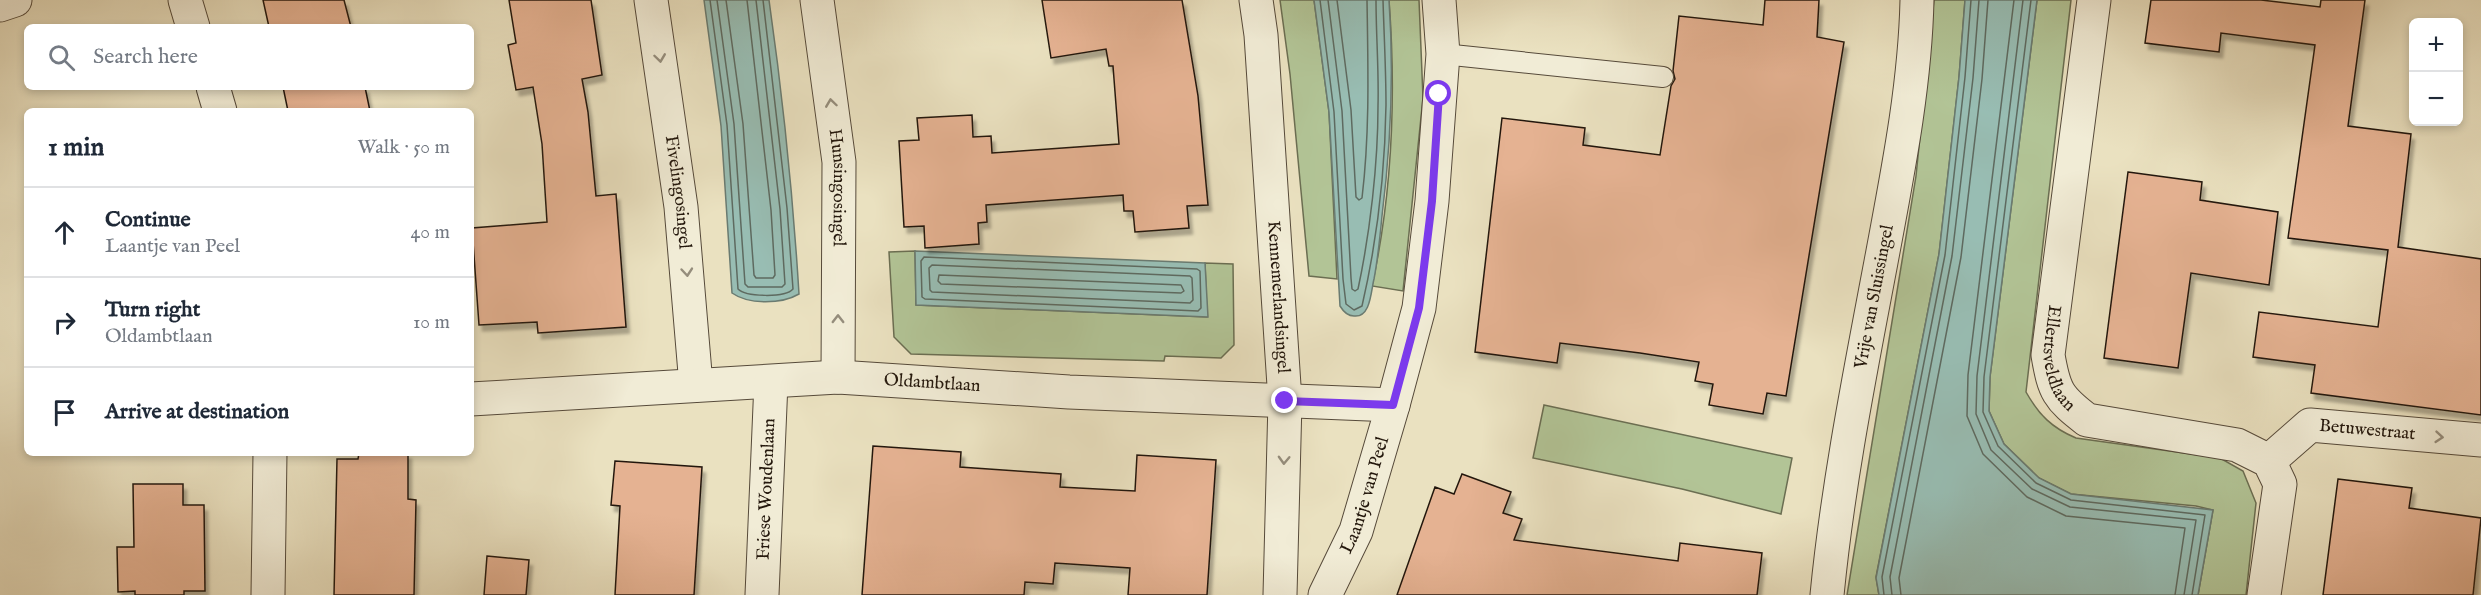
<!DOCTYPE html>
<html lang="en">
<head>
<meta charset="utf-8">
<style>
  :root { --surface:#fff; --page:#f2f2f3; --text:#1f2937; --muted:#747a83; --line:#e0e1e3 }
  body { margin:0; font-family:"IM FELL English",serif; background:var(--page); color:var(--text) }
  .controls { position:absolute; right:18px; top:18px; display:grid; overflow:hidden; border-radius:9px; box-shadow:0 3px 9px #0003 }
  .controls button { width:54px; height:54px; display:grid; place-items:center; padding:0; border:0; border-bottom:2px solid var(--line); background:var(--surface); color:var(--text); font:30px sans-serif }
  .stop { position:absolute; width:18px; height:18px; margin:-14px; border:4px solid #7c3aed; border-radius:50%; background:#fff }
  .stop.end { background:#7c3aed; border-color:#fff; box-shadow:0 2px 6px #0008 }
  .list { margin:0; padding:0; list-style:none }
  h2 { display:flex; justify-content:space-between; align-items:center; height:78px; margin:0; padding:0 24px; font-size:26px }
  h2 small { font-size:20px; font-weight:400; color:var(--muted) }
  .list li { display:grid; grid-template-columns:39px 1fr auto; gap:18px; align-items:center; box-sizing:border-box; height:90px; padding:0 24px; border-top:2px solid var(--line) }
  .list b { display:block; font-size:22px; white-space:nowrap }
  .list p { margin:0; font-size:20px; white-space:nowrap; color:var(--muted) }
  .list em { font-size:20px; font-style:normal; color:var(--muted) }
  .icon { flex:none; width:33px; height:33px; fill:none; stroke:currentColor; stroke-width:2; stroke-linecap:round; stroke-linejoin:round }
  .map { position:relative; flex:none; width:2481px; height:595px; overflow:hidden }
  .search { position:absolute; background:var(--surface); box-shadow:0 3px 9px #0003; left:24px; top:24px; width:450px; height:66px; display:flex; align-items:center; gap:15px; box-sizing:border-box; padding:0 21px; border-radius:9px; color:var(--muted); font-size:22px }
  .panel { position:absolute; background:var(--surface); box-shadow:0 3px 9px #0003; left:24px; top:108px; width:450px; height:348px; border-radius:9px }
  .map>svg:first-child { display:block }
  .green { fill:#b2c496; stroke:#6b6e52; stroke-width:1.5 }
  .water { fill:#98bdb3; stroke:#6a7b71; stroke-width:1.5 }
  .lines { fill:none; stroke-linecap:round; stroke-linejoin:round }
  .shore { stroke:#5e6a60; stroke-width:1.5 }
  .building { fill:#e5b292; stroke:#24180d; stroke-width:1.5; filter:url(#shadow) }
  .lane-casing { stroke:#564a3a; stroke-width:22 }
  .street-casing { stroke:#564a3a; stroke-width:35 }
  .lane { stroke:#f1ecd6; stroke-width:20 }
  .street { stroke:#f1ecd6; stroke-width:33 }
  .oneway { stroke:#958d7c }
  .route { stroke:#7c3aed; stroke-width:8 }
  .labels { text-anchor:middle; dominant-baseline:central; stroke-width:4.5; stroke-linejoin:round; paint-order:stroke }
  .street-label { font-size:18px; fill:#24180d; stroke:#f1ecd6 }
</style>
</head>
<body>
<div class="map">
<svg width="2481" height="595" viewBox="0 0 2481 595">
  <defs>
    <filter id="shadow"><feDropShadow dx="3.5" dy="6" stdDeviation="1.5" flood-color="#0004"/></filter>
  </defs>
  <rect width="100%" height="100%" fill="#eae1c0"/>
  <filter id="stains"><feTurbulence type="fractalNoise" baseFrequency=".00333" numOctaves="4"/><feColorMatrix values="0 0 0 0 .2 0 0 0 0 .09 0 0 0 0 .02 0 0 0 .5 -.17"/></filter>
  <radialGradient id="worn" r=".72"><stop offset=".6" stop-color="#630" stop-opacity="0"/><stop offset="1" stop-color="#630" stop-opacity=".3"/></radialGradient>
  <path class="green" d="M1280,0H1314L1329,112L1337,279L1309,276L1290,74Z
    M1389,0H1419L1423,98L1403,291L1372,286C1392,194 1396,93 1389,0Z
    M1934,0H1965L1959,77L1939,254L1876,577L1879,595H1847L1916,176Z
    M2037,0H2071L2026,392C2039,415 2052,428 2076,438L2220,458L2243,471L2256,503L2246,595H2198L2213,510L2196,506L2071,494L2039,478L2004,444L1989,411L1990,377Z
    M915,251L916,305L1207,317L1205,263L1233,264L1234,345L1221,358L1165,356L1164,361L911,354L894,337L889,252Z
    M1544,405L1792,458L1781,514L1682,489L1533,458Z"/>
  <path class="water" d="M704,0H769C783,98 793,196 799,294C782,304 749,305 732,293L721,126Z
    M1314,0H1389C1394,72 1391,144 1382,216C1380,237 1378,258 1374,279C1371,290 1371,318 1354,316C1348,316 1343,311 1340,306L1329,112Z
    M1965,0H2037L1990,377L1989,411L2004,444L2039,478L2071,494L2213,510L2198,595H1879L1876,578L1939,254L1959,77Z
    M915,251L1205,263L1208,317L916,305Z"/>
  <g class="lines">
    <path class="shore" d="M710,0L727,125L738,289C746,297 785,298 793,289L787,208L763,0
      M717,0L734,124L745,284L748,287H782L785,284L780,209L756,0
      M726,0L743,124L754,275L756,278H773L775,275L771,210L747,0
      M1320,0L1334,112L1343,279L1346,304L1354,310L1362,306C1377,241 1385,172 1386,105C1386,70 1384,35 1383,0
      M1328,0L1342,111L1351,278L1352,289L1355,291L1358,289C1370,233 1378,164 1378,106C1379,71 1376,35 1376,0
      M1337,0L1351,110L1356,197L1359,200L1362,198C1370,132 1368,66 1367,0
      M2014,0L1968,375L1967,416L1983,454L2027,497L2066,516L2185,528L2175,595
      M2023,0L1977,376L1976,414L1991,450L2032,489L2070,507L2196,520L2184,595
      M2031,0L1984,377L1983,412L1998,446L2036,483L2071,500L2205,515L2192,595
      M924,257L1197,269L1200,271L1201,308L1198,311L925,299L922,297L921,261Z
      M932,265L1190,276L1192,278L1193,300L1190,303L932,292L930,290L929,268Z
      M939,275L1181,285L1184,291L1181,293L941,284L938,281Z
      M1884,595L1882,577L1945,255L1965,77L1971,0
      M1892,595L1890,577L1952,256L1973,78L1979,0
      M1901,595L1899,578L1961,257L1982,79L1988,0"/>
  </g>
  <path class="building" d="M263,0H344L351,27H269Z
    M509,0H591L602,75L582,79L588,112L596,196L616,194L626,327L538,333L537,322L479,325L472,228L547,222L542,144L533,87L516,90L508,45L516,43Z
    M1042,0H1182L1198,96L1208,205L1187,206L1189,228L1135,232L1133,211H1124L1123,195L986,205L987,222L978,223L979,244L925,248L924,226L904,227L899,141L919,140L917,118L972,115L973,137L991,136L992,153L1119,144L1113,66H1109L1106,49L1051,58Z
    M1765,0H1819L1817,37L1844,42L1786,396L1767,393L1763,414L1709,405L1713,384L1695,381L1699,362L1640,353L1560,343L1557,363L1475,352L1502,118L1585,128L1583,145L1660,155L1671,86L1675,79L1673,71L1679,16L1763,25Z
    M2151,0H2261L2320,7L2321,0H2365L2348,126L2411,134L2398,247L2481,259V415L2311,393L2315,365L2253,357L2259,312L2378,327L2388,250L2288,238L2315,45L2221,33L2219,52L2145,43Z
    M283,87H365L370,111H288Z
    M2128,172L2202,182L2200,200L2278,212L2269,285L2191,273L2178,368L2104,358Z
    M873,446L961,452L960,467L1061,474L1060,487L1135,491L1137,455L1216,460L1207,595H1128L1130,568L1055,563L1053,584L1025,582L1024,595H862Z
    M359,453H408V499L416,500L414,595H334L337,459H358Z
    M615,461L702,467L694,595H615L620,506L611,505Z
    M1462,474L1511,492L1503,513L1522,519L1514,540L1678,561L1680,543L1762,553L1757,595H1397L1435,487L1454,494Z
    M2338,479L2412,488L2409,508L2481,518L2473,595H2323Z
    M133,484H183V505H204L205,591H184V595H135V591L118,592L117,547H134Z
    M487,556L529,560L526,595H484Z"/>
  <g class="lines">
    <defs>
      <path id="lane" d="M1443,54L1663,77"/>
      <g id="street">
        <path d="M185,0L193,27"/>
        <path id="s1" d="M651,0L681,207L696,385"/>
        <path id="s2" d="M817,0L839,162L838,377"/>
        <path id="s3" d="M1256,0L1261,35L1285,401L1280,595"/>
        <path id="s4" d="M2094,0L2048,355C2054,391 2058,398 2087,420L2237,445L2269,461L2280,484L2264,595"/>
        <path d="M0,5L15,0"/>
        <path d="M213,87L220,111"/>
        <path id="s5" d="M471,399L838,377L1069,392L1393,405"/>
        <path id="s6" d="M2269,461L2310,425L2481,440"/>
        <path d="M268,595L270,453"/>
        <path id="s7" d="M762,595L771,382"/>
        <path id="s8" d="M1325,595L1356,531L1393,405L1419,308L1432,201L1443,54L1439,0"/>
        <path id="s9" d="M1827,595C1838,483 1860,373 1881,262C1897,176 1915,88 1917,0"/>
      </g>
    </defs>
    <use href="#lane" class="lane-casing"/>
    <use href="#street" class="street-casing"/>
    <use href="#lane" class="lane"/>
    <use href="#street" class="street"/>
  </g>
  <defs><path id="oneway-chevron" d="M-2-3.5L2.5 0L-2 3.5" fill="none" stroke-width="1.6" stroke-linecap="round" stroke-linejoin="round" transform="scale(1.5)"/></defs>
  <g class="oneway">
    <use href="#oneway-chevron" transform="translate(660 58) rotate(82)"/>
    <use href="#oneway-chevron" transform="translate(831 103) rotate(-98)"/>
    <use href="#oneway-chevron" transform="translate(687 272) rotate(85)"/>
    <use href="#oneway-chevron" transform="translate(838 319) rotate(-90)"/>
    <use href="#oneway-chevron" transform="translate(2439 437) rotate(5)"/>
    <use href="#oneway-chevron" transform="translate(1284 460) rotate(92)"/>
  </g>
  <g class="lines">
    <path class="route" d="M1285,401L1393,405L1419,308L1432,201L1439,94"/>
  </g>
  <g class="labels">
    <g class="street-label">
      <text stroke="none"><textPath href="#s2" startOffset="189">Hunsingosingel</textPath></text>
      <text stroke="none"><textPath href="#s1" startOffset="194">Fivelingosingel</textPath></text>
      <text stroke="none"><textPath href="#s3" startOffset="298">Kennemerlandsingel</textPath></text>
      <text stroke="none"><textPath href="#s9" startOffset="302">Vrije van Sluissingel</textPath></text>
      <text stroke="none"><textPath href="#s4" startOffset="363">Ellertsveldlaan</textPath></text>
      <text stroke="none"><textPath href="#s5" startOffset="462">Oldambtlaan</textPath></text>
      <text stroke="none"><textPath href="#s6" startOffset="112">Betuwestraat</textPath></text>
      <text stroke="none"><textPath href="#s7" startOffset="106">Friese Woudenlaan</textPath></text>
      <text stroke="none"><textPath href="#s8" startOffset="108">Laantje van Peel</textPath></text>
    </g>
  </g>
  <rect width="100%" height="100%" filter="url(#stains)"/>
  <rect width="100%" height="100%" fill="url(#worn)"/>
</svg>
<div class="controls">
<button>+</button>
<button>−</button>
</div>
<div class="stop" style="left:1439px;top:94px"></div>
<div class="stop end" style="left:1285px;top:401px"></div>
<div class="search"><svg class="icon" aria-label="search" viewBox="0 0 24 24"><circle cx="10" cy="10" r="6"/><path d="M15 15l6 6"/></svg>Search here</div>
<section class="panel">
<h2>1 min<small>Walk · 50 m</small></h2>
<ul class="list">
<li><svg class="icon" aria-label="ahead" viewBox="0 0 24 24"><path d="M12 20V5M6 11l6-6 6 6"/></svg><div><b>Continue</b><p>Laantje van Peel</p></div><em>40 m</em></li>
<li><svg class="icon" aria-label="right" viewBox="0 0 24 24"><path d="M7 20v-9h11M14 6l5 5-5 5"/></svg><div><b>Turn right</b><p>Oldambtlaan</p></div><em>10 m</em></li>
<li><svg class="icon" aria-label="arrive" viewBox="0 0 24 24"><path d="M6 21V4h12l-3 4 3 4H6"/></svg><div><b>Arrive at destination</b></div></li>
</ul>
</section>
</div>
</body>
</html>
